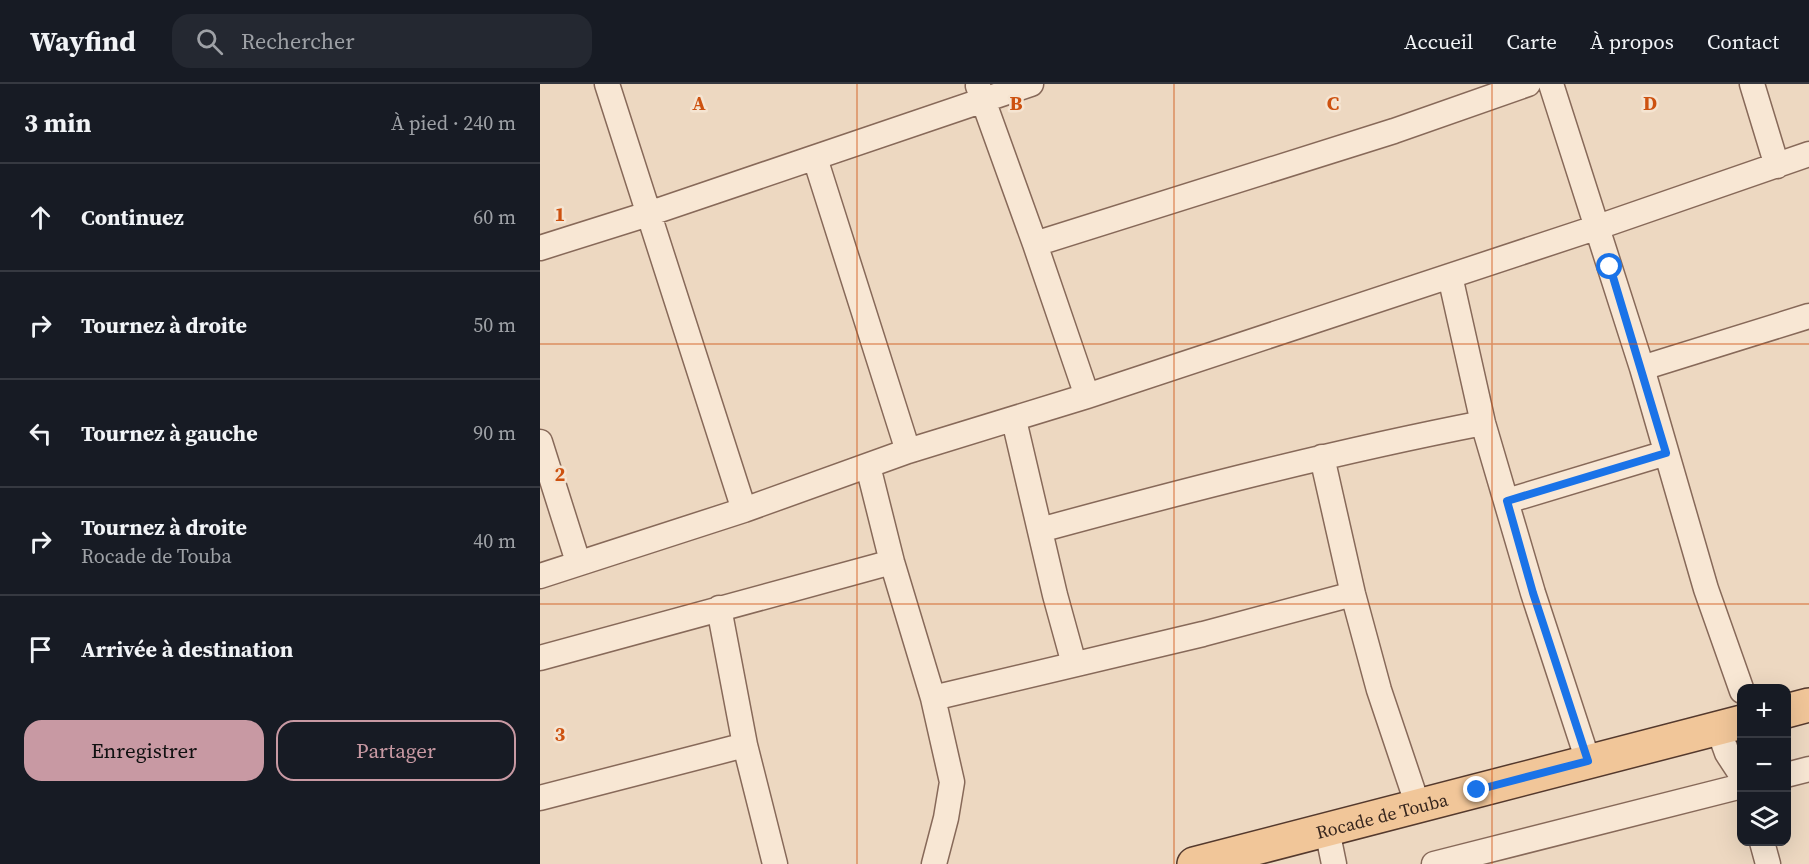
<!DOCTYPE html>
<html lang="fr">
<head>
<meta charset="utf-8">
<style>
  :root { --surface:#171b24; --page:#242831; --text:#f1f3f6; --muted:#9ea1a6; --line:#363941; --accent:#c899a3 }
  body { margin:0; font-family:"Source Serif 4",serif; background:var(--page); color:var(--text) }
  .controls { position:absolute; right:18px; bottom:18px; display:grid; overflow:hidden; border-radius:12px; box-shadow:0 6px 24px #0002 }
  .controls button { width:54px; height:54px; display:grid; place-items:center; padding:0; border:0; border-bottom:2px solid var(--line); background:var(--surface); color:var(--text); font:30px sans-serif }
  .stop { position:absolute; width:18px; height:18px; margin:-14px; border:4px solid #1a73e8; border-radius:50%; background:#fff }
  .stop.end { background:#1a73e8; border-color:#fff; box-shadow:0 2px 6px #0008 }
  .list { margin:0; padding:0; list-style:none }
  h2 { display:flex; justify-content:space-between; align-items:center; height:78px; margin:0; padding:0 24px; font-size:26px }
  h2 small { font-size:20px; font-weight:400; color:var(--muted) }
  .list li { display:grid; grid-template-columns:39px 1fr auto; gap:18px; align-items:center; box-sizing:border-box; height:108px; padding:0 24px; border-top:2px solid var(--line) }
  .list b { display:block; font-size:22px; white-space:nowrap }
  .list p { margin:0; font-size:20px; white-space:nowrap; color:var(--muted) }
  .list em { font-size:20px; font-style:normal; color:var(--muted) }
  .actions { display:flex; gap:12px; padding:18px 24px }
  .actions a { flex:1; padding:14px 0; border:2px solid var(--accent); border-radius:18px; text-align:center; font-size:21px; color:var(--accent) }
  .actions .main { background:var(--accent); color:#111 }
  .icon { flex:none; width:33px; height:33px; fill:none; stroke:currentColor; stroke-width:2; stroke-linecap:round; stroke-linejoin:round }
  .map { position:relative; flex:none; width:1269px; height:780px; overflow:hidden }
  header { display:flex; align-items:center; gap:36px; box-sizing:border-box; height:84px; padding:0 30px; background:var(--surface); border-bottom:2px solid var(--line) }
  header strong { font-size:28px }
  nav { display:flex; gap:33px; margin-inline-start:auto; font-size:21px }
  .search { width:420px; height:54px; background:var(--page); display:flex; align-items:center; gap:15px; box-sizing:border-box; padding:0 21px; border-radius:18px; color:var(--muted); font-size:22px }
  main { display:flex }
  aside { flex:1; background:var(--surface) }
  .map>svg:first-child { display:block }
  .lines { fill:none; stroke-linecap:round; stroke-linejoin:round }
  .minor-casing { stroke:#876959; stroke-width:27 }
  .primary-casing { stroke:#54392d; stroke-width:36 }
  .minor { stroke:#f8e7d4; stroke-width:24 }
  .primary { stroke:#f1c699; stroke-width:33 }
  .route { stroke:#1a73e8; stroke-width:8 }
  .grid { fill:none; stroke:#cd510f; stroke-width:1.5; stroke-opacity:0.55 }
  .labels { text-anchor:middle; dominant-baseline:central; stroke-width:5; stroke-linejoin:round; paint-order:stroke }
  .street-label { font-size:18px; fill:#36251d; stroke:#f5e4d1 }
  .grid-label { font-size:20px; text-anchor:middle; font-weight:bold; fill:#cd510f; stroke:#f5e4d1; stroke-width:5; stroke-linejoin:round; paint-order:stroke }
</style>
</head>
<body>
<header>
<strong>Wayfind</strong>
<div class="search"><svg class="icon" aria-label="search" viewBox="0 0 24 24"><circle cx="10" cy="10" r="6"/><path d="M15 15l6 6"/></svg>Rechercher</div>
<nav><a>Accueil</a><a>Carte</a><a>À propos</a><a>Contact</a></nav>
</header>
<main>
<aside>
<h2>3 min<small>À pied · 240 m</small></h2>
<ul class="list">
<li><svg class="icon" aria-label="ahead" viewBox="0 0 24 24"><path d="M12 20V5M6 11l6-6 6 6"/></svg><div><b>Continuez</b></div><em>60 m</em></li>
<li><svg class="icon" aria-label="right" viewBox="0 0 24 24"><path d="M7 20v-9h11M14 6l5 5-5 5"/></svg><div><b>Tournez à droite</b></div><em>50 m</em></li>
<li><svg class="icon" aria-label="left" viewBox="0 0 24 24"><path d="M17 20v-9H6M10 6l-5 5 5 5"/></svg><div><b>Tournez à gauche</b></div><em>90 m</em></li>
<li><svg class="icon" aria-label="right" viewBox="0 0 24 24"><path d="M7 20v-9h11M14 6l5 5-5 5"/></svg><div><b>Tournez à droite</b><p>Rocade de Touba</p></div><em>40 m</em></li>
<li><svg class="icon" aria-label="arrive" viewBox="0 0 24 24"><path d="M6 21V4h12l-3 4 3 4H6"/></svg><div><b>Arrivée à destination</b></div></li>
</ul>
<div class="actions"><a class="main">Enregistrer</a><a>Partager</a></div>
</aside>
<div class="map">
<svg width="1269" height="780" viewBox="0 0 1269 780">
  <rect width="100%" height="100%" fill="#edd8c1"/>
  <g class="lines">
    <defs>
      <path id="minor" d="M67,0L204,426
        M1011,0L1102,284L1166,505L1202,607
        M1212,0L1237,82
        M438,2L495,160L547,312
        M275,74L368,367
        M495,160L854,47L988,0
        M0,164L108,130L491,0
        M910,192L943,339L993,509L1048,677
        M1102,284L1269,232
        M474,336L515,511L534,580
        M0,358L38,478
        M782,373L813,510L839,606L878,722
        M328,382L352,478L393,614L412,698L406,734L394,780
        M967,417L1126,369
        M500,446C647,406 794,368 943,339
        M0,492L204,426L368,367L547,312L1058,143L1269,70
        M179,524L205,661L235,780
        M0,574L352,478
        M393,614L663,550L813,510
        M1178,644L1187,669L1202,692
        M1246,691L1269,685
        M0,714L205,661
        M787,746L794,780
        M1222,758L1228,780
        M894,780L1202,702"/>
      <g id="primary">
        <path d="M1246,627L1269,621"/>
        <path id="s1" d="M654,780L1202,638"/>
      </g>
    </defs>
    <use href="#minor" class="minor-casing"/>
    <use href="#primary" class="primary-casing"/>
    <use href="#minor" class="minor"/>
    <use href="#primary" class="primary"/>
  </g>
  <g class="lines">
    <path class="route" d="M937,706L1048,677L993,509L967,417L1126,369L1070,183"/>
  </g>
  <path class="grid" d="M317,0V780M634,0V780M952,0V780M0,260H1269M0,520H1269"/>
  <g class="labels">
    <g class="street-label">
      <text stroke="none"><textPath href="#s1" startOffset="194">Rocade de Touba</textPath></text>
    </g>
  </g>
  <g class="grid-label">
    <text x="159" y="26">A</text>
    <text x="476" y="26">B</text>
    <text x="793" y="26">C</text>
    <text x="1110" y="26">D</text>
    <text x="20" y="137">1</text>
    <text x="20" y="397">2</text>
    <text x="20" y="657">3</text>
  </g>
</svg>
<div class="controls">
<button>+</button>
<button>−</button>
<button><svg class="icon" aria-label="layers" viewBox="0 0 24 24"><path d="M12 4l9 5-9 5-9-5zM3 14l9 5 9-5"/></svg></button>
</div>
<div class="stop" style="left:1070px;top:183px"></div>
<div class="stop end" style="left:937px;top:706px"></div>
</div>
</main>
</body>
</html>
